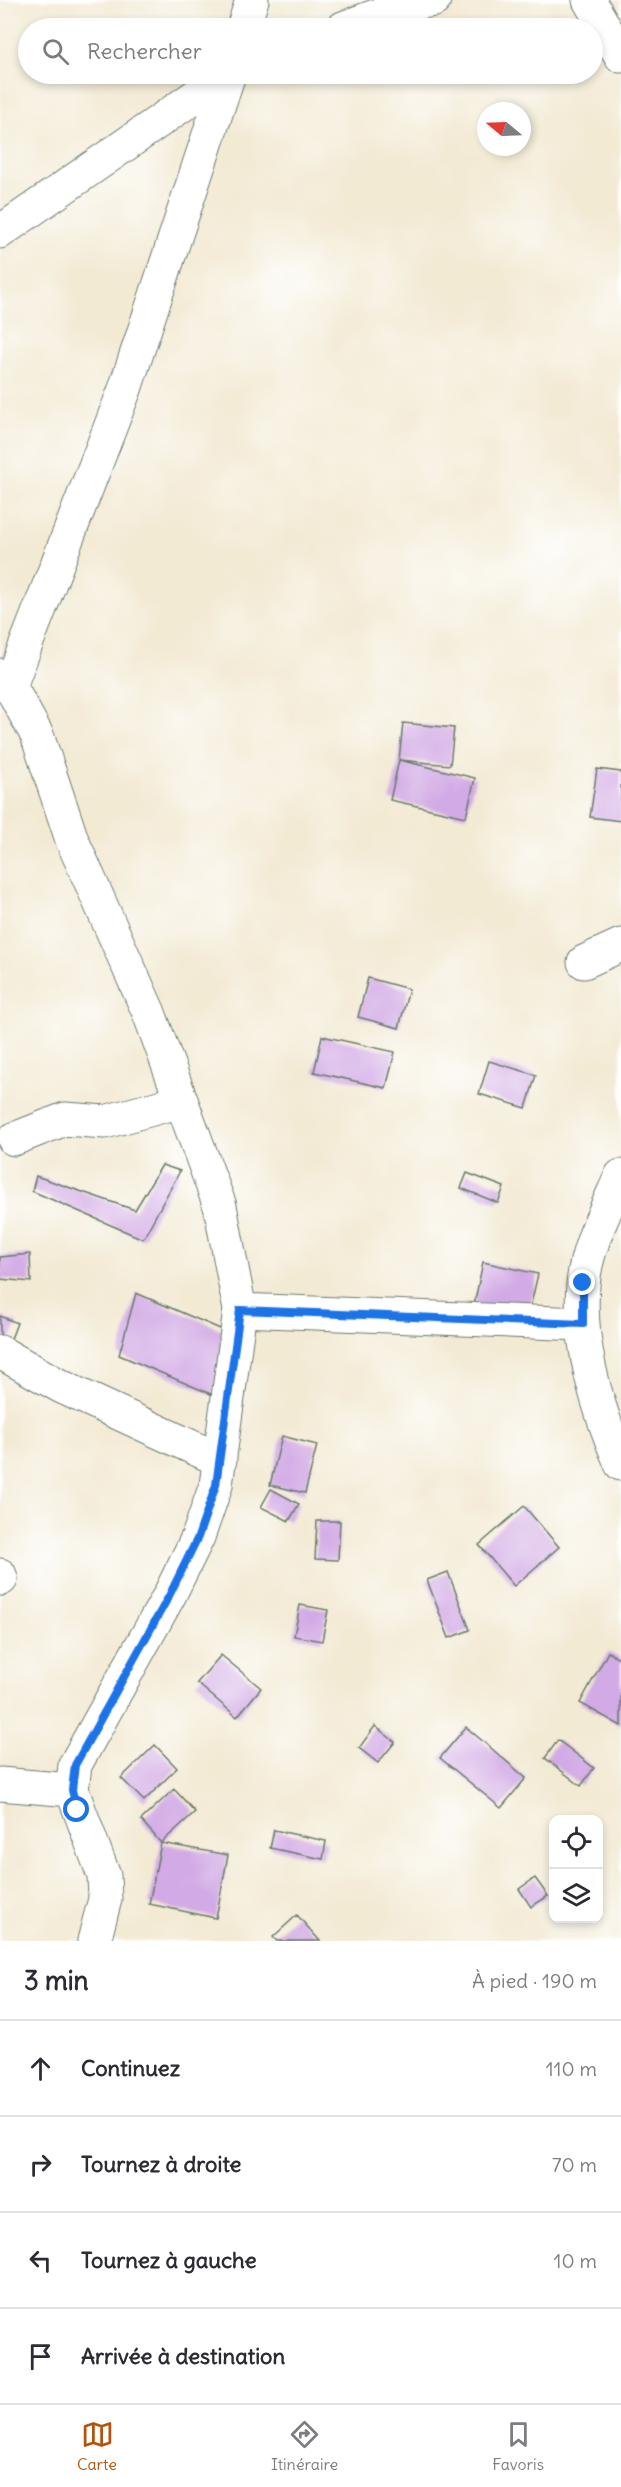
<!DOCTYPE html>
<html lang="fr">
<head>
<meta charset="utf-8">
<style>
  :root { --surface:#fff; --page:#f7f7f7; --text:#2b2b33; --muted:#7c7c81; --line:#e1e1e2; --accent:#b45309 }
  body { margin:0; font-family:Delius,sans-serif; background:var(--page); color:var(--text) }
  .controls { position:absolute; right:18px; bottom:18px; display:grid; overflow:hidden; border-radius:12px; box-shadow:0 3px 9px #0003 }
  .controls button { width:54px; height:54px; display:grid; place-items:center; padding:0; border:0; border-bottom:2px solid var(--line); background:var(--surface); color:var(--text); font:30px sans-serif }
  .compass { position:absolute; left:477px; top:102px; width:54px; height:54px; border-radius:50%; background:var(--surface); box-shadow:0 3px 9px #0003; rotate:289deg }
  .stop { position:absolute; width:18px; height:18px; margin:-14px; border:4px solid #1a73e8; border-radius:50%; background:#fff }
  .stop.end { background:#1a73e8; border-color:#fff; box-shadow:0 2px 6px #0008 }
  .list { margin:0; padding:0; list-style:none }
  h2 { display:flex; justify-content:space-between; align-items:center; height:78px; margin:0; padding:0 24px; font-size:26px }
  h2 small { font-size:20px; font-weight:400; color:var(--muted) }
  .list li { display:grid; grid-template-columns:39px 1fr auto; gap:18px; align-items:center; box-sizing:border-box; height:96px; padding:0 24px; border-top:2px solid var(--line) }
  .list b { display:block; font-size:22px; white-space:nowrap }
  .list em { font-size:20px; font-style:normal; color:var(--muted) }
  .icon { flex:none; width:33px; height:33px; fill:none; stroke:currentColor; stroke-width:2; stroke-linecap:round; stroke-linejoin:round }
  .map { position:relative; flex:none; width:621px; height:1941px; overflow:hidden }
  .search { position:absolute; background:var(--surface); box-shadow:0 3px 9px #0003; left:18px; right:18px; top:18px; height:66px; display:flex; align-items:center; gap:15px; box-sizing:border-box; padding:0 21px; border-radius:33px; color:var(--muted); font-size:22px }
  .sheet { height:462px; background:var(--surface) }
  nav { display:flex; justify-content:space-around; align-items:center; box-sizing:border-box; height:84px; border-top:2px solid var(--line); background:var(--surface); font-size:16px; color:var(--muted) }
  nav a { display:grid; justify-items:center; gap:3px }
  nav .on { color:var(--accent) }
  .map>svg:first-child { display:block }
  .building { fill:#d2aae5 }
  .lines { fill:none; stroke-linecap:round; stroke-linejoin:round }
  .minor-casing { stroke:#697a6c; stroke-width:35 }
  .minor { stroke:#fff; stroke-width:33 }
  .route { stroke:#1a73e8; stroke-width:8 }
</style>
</head>
<body>
<div class="map">
<svg width="621" height="1941" viewBox="0 0 621 1941">
  <rect width="100%" height="100%" fill="#fff"/>
  <filter id="ink" filterUnits="userSpaceOnUse"><feTurbulence type="fractalNoise" baseFrequency=".0167" numOctaves="2"/><feDisplacementMap in="SourceGraphic" scale="12" xChannelSelector="R" yChannelSelector="G"/><feConvolveMatrix kernelMatrix="1 2 1 2 8 2 1 2 1" color-interpolation-filters="sRGB"/></filter>
  <filter id="wash" filterUnits="userSpaceOnUse"><feTurbulence type="fractalNoise" baseFrequency=".008" numOctaves="4" result="noise"/><feDisplacementMap in="SourceGraphic" scale="24" xChannelSelector="R" yChannelSelector="G"/><feGaussianBlur stdDeviation="1.35" result="paint"/><feColorMatrix in="noise" values="0 0 0 0 0 0 0 0 0 0 0 0 0 0 0 0 0 1.4 0 .05"/><feComposite in="paint" operator="in"/></filter>
  <g filter="url(#wash)">
    <rect width="100%" height="100%" fill="#f3ead4"/>
    <g id="blocks">
      <path class="building" d="M403,723L454,728L450,765L399,760Z
        M399,760L475,778L466,817L390,800Z
        M597,769L621,772V821L590,817Z
        M368,978L409,989L399,1028L358,1017Z
        M322,1036L395,1052L386,1088L314,1072Z
        M489,1061L536,1075L526,1108L479,1094Z
        M162,1165L180,1171L143,1239L32,1191L36,1176L135,1210Z
        M467,1173L504,1187L498,1203L461,1188Z
        M30,1254L31,1282L0,1279V1257Z
        M483,1262L538,1274L527,1321L473,1310Z
        M136,1293L232,1334L213,1395L119,1355Z
        M0,1316L17,1323L9,1344L0,1341Z
        M282,1436L317,1445L305,1493L270,1485Z
        M271,1489L299,1504L289,1521L261,1507Z
        M524,1506L559,1547L514,1586L479,1545Z
        M317,1521H340L338,1560L315,1559Z
        M448,1572L470,1630L449,1638L427,1580Z
        M300,1605L328,1610L322,1641L294,1636Z
        M608,1652L621,1659V1726L580,1703Z
        M221,1655L261,1688L237,1717L197,1683Z
        M375,1726L395,1742L378,1763L359,1748Z
        M466,1727L526,1778L501,1808L440,1758Z
        M558,1740L594,1768L581,1786L545,1758Z
        M155,1745L177,1768L144,1801L121,1778Z
        M174,1789L195,1812L161,1843L141,1820Z
        M274,1830L326,1841L323,1859L270,1848Z
        M161,1843L228,1855L216,1918L149,1904Z
        M535,1878L548,1896L531,1907L519,1889Z
        M297,1915L320,1941H277L273,1937Z"/>
    </g>
  </g>
  <g filter="url(#ink)">
    <use href="#blocks" fill-opacity="0" stroke="#697a6c" stroke-width="1.5"/>
    <g class="lines">
      <defs>
        <path id="minor" d="M589,0L621,56
          M243,28L252,0
          M343,28L405,5L434,0
          M0,232L227,74
          M0,675L10,686L37,735L72,840L149,1013L220,1206L240,1310L216,1485L198,1537L169,1596L75,1765L72,1790L104,1876L105,1899L94,1941
          M10,686L125,389L229,74
          M584,962L621,945
          M14,1139L65,1119L105,1122L181,1101
          M621,1176C606,1210 586,1247 583,1285C578,1344 598,1410 621,1464
          M240,1310L583,1324
          M0,1352L60,1386L220,1460
          M0,1575L1,1579
          M0,1784L72,1790"/>
      </defs>
      <use href="#minor" class="minor-casing"/>
      <use href="#minor" class="minor"/>
    </g>
  </g>
  <g class="lines" filter="url(#ink)">
    <path class="route" d="M77,1810L72,1790L75,1765L169,1596L198,1537L216,1485L240,1310L583,1324V1283"/>
  </g>
</svg>
<div class="controls">
<button><svg class="icon" aria-label="locate" viewBox="0 0 24 24"><circle cx="12" cy="12" r="6"/><path d="M12 2v4M12 18v4M2 12h4M18 12h4"/></svg></button>
<button><svg class="icon" aria-label="layers" viewBox="0 0 24 24"><path d="M12 4l9 5-9 5-9-5zM3 14l9 5 9-5"/></svg></button>
</div>
<svg class="compass" viewBox="-18 -18 36 36"><path d="M0-13l5 13h-10z" fill="#e53935"/><path d="M0 13l5-13h-10z" fill="#7c7c81"/></svg>
<div class="stop" style="left:77px;top:1810px"></div>
<div class="stop end" style="left:583px;top:1283px"></div>
<div class="search"><svg class="icon" aria-label="search" viewBox="0 0 24 24"><circle cx="10" cy="10" r="6"/><path d="M15 15l6 6"/></svg>Rechercher</div>
</div>
<section class="sheet">
<h2>3 min<small>À pied · 190 m</small></h2>
<ul class="list">
<li><svg class="icon" aria-label="ahead" viewBox="0 0 24 24"><path d="M12 20V5M6 11l6-6 6 6"/></svg><div><b>Continuez</b></div><em>110 m</em></li>
<li><svg class="icon" aria-label="right" viewBox="0 0 24 24"><path d="M7 20v-9h11M14 6l5 5-5 5"/></svg><div><b>Tournez à droite</b></div><em>70 m</em></li>
<li><svg class="icon" aria-label="left" viewBox="0 0 24 24"><path d="M17 20v-9H6M10 6l-5 5 5 5"/></svg><div><b>Tournez à gauche</b></div><em>10 m</em></li>
<li><svg class="icon" aria-label="arrive" viewBox="0 0 24 24"><path d="M6 21V4h12l-3 4 3 4H6"/></svg><div><b>Arrivée à destination</b></div></li>
</ul>
</section>
<nav>
<a class="on"><svg class="icon" aria-label="map" viewBox="0 0 24 24"><path d="M3 6l6-2 6 2 6-2v14l-6 2-6-2-6 2zM9 4v14M15 6v14"/></svg>Carte</a>
<a><svg class="icon" aria-label="directions" viewBox="0 0 24 24"><path d="M12 3l9 9-9 9-9-9zM9 14v-3h6M13 9l2 2-2 2"/></svg>Itinéraire</a>
<a><svg class="icon" aria-label="saved" viewBox="0 0 24 24"><path d="M7 4h10v16l-5-4-5 4z"/></svg>Favoris</a>
</nav>
</body>
</html>
